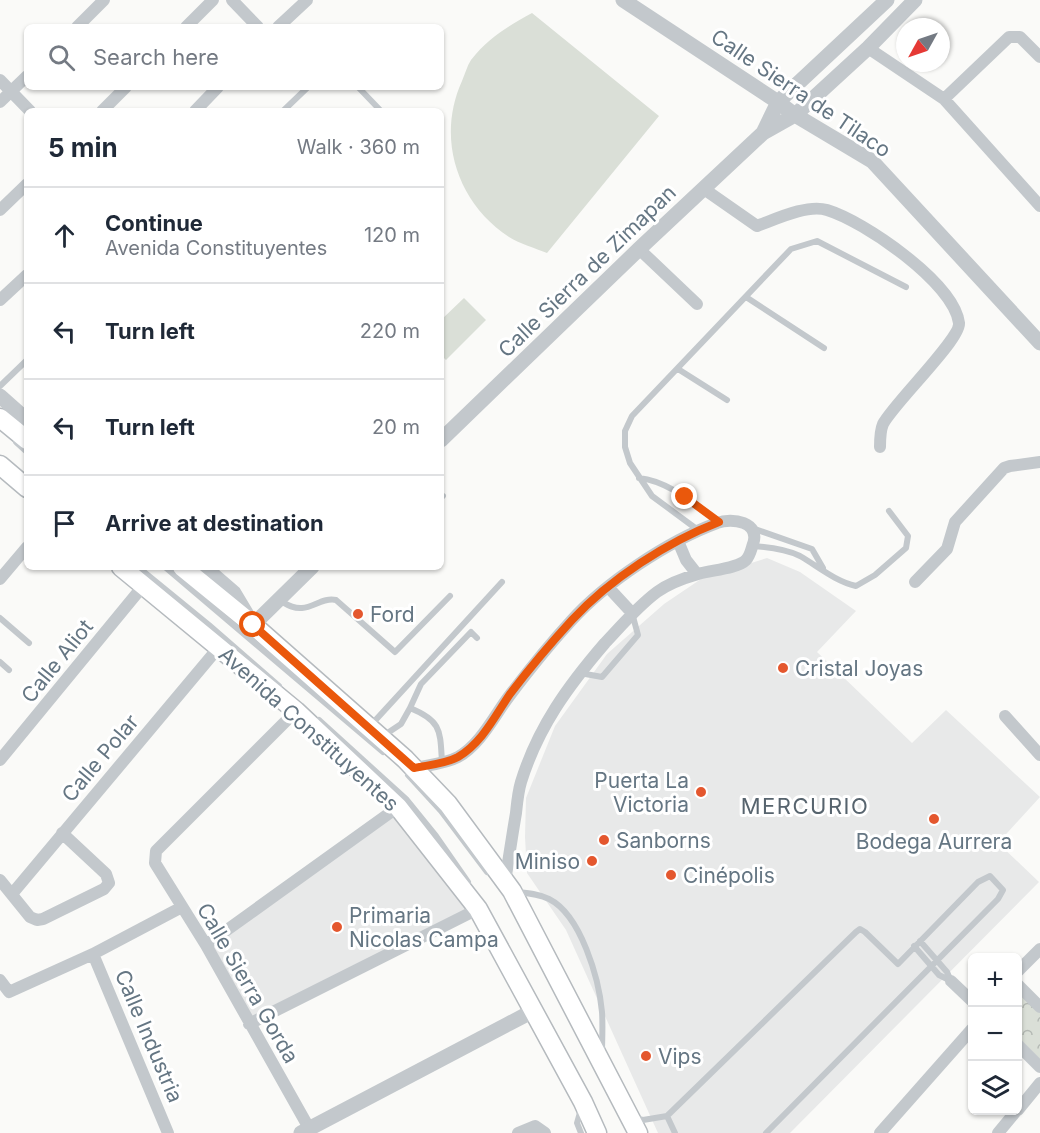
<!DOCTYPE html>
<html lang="en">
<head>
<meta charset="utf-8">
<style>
  :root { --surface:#fff; --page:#f6f6f7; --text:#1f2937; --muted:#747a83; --line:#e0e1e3 }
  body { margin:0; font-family:Inter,sans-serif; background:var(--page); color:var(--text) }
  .controls { position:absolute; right:18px; bottom:18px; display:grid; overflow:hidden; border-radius:9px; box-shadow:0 2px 4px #0004 }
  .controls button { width:54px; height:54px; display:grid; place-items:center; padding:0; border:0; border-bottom:2px solid var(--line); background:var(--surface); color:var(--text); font:30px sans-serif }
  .compass { position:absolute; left:896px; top:18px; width:54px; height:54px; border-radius:50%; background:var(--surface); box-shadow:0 2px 4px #0004; rotate:230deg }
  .stop { position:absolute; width:18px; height:18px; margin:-14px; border:4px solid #ea580c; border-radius:50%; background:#fff }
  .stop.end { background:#ea580c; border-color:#fff; box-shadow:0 2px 6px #0008 }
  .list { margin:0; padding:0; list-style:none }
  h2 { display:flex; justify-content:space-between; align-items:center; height:78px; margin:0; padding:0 24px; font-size:26px }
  h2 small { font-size:20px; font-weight:400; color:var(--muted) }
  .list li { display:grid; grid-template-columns:39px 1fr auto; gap:18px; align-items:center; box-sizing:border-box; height:96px; padding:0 24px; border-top:2px solid var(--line) }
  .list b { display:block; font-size:22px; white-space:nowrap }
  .list p { margin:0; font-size:20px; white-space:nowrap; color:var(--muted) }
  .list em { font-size:20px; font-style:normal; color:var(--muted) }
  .icon { flex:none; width:33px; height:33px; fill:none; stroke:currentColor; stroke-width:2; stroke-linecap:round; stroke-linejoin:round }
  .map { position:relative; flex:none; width:1040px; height:1133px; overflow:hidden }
  .search { position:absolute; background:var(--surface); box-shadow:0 2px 4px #0004; left:24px; top:24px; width:420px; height:66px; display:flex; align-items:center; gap:15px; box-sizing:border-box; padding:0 21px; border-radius:9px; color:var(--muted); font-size:22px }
  .panel { position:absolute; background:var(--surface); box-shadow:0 2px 4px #0004; left:24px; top:108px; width:420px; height:462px; border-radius:9px }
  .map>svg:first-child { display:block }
  .built { fill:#e8e9e9 }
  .park { fill:url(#park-crowns) }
  .garden { fill:#dadfd7 }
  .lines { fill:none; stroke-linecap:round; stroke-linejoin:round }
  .primary-casing { stroke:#b5babe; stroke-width:21 }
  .service { stroke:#c3c8cc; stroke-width:6 }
  .minor { stroke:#c3c8cc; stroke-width:12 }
  .tertiary { stroke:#c3c8cc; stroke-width:15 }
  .primary { stroke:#fff; stroke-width:18 }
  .route { stroke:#ea580c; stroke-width:8 }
  .poi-dot { fill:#e4572e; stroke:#fff; stroke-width:2 }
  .labels { text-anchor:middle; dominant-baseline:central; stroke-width:6; stroke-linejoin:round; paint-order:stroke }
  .street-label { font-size:21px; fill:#657683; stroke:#fff }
  .poi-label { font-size:21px; fill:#657683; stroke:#fff; text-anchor:start }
  .neighbourhood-label { font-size:22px; letter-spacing:1.5px; fill:#57646e; stroke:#fff }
</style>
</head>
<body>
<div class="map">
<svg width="1040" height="1133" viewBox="0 0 1040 1133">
  <defs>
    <pattern id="park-crowns" width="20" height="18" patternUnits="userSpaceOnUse" patternTransform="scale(1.5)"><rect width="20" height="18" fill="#dadfd7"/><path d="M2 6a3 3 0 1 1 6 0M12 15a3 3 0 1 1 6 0" fill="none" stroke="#b4b9b4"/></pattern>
  </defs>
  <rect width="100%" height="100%" fill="#fafaf8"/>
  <path class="built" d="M767,558L800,572L856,611L817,652L912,743L946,710L1040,797L998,843L1039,882L790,1133H658L566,930L527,873L525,837L526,798L555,726L607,654L664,604L701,579Z
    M398,807L478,909L249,1024L206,945Z"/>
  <path class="park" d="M1018,988L1040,1011V1059L1018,1037Z"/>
  <path class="garden" d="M532,13L659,116L547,253C535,248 520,244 509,237C457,203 436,138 462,81C465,74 467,66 471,60C489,37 507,27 532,13Z
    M464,298L486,320L446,360L441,355V320Z"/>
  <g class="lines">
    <defs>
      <path id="primary" d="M0,418L27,440
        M0,465L27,488
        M121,567L296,711L398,807L478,909L583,1102L597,1133
        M182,567L253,625L405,759L448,804L512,891L638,1133"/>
    </defs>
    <use href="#primary" class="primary-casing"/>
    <path class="service" d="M358,87L381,111
      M283,111L308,87
      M746,297L824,348
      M678,369L727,400
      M0,386L27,360
      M16,442L27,452
      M639,478C669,481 695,505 719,522
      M441,495L443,496
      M752,528L812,549L823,568
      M698,530L652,496L630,463L625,447V431L632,416L791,249L817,241L906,287
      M753,546C769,547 786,549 800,556C819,567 835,581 856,586L875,575L906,548L908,536L889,511
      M138,567L209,625L279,686
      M165,567L383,752
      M250,567H253
      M278,600C286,604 293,609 302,608C314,607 324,597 336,600L395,652L450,596
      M0,618L29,643
      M0,662L9,670
      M580,673L602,677L638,635L632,613
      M410,708L421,684L471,632L477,638
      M319,720L406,799L436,836L468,882
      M371,725L502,582
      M383,736L401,724L410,708C442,721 440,731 442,762
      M408,775L441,811L487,872
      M517,892C528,893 539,894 549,899C581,915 599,979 602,1012C603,1026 602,1040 602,1053
      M920,941L947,972L951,981
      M914,946L939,975L951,981
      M581,1109L577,1123L581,1133
      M667,1116L675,1133
      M634,1118L643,1120L667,1116L856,932L860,929L865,932L898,964L978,882L990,876L1003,890L998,899L766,1133"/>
    <path class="minor" d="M232,0L258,27
      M77,27L104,0
      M186,27L213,0
      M278,27L307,0
      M868,48L944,99L1040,206
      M0,80L30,111
      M944,99L1009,37H1020L1040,57
      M0,102L27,76
      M102,111L126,87
      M195,111L218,87
      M704,189L757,226C776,219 807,204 827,210C864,221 954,283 959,323C961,339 894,403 883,424C880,431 880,440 880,447
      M0,210L27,184
      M639,249L697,304
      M0,300L27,275
      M678,541L686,560L697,574
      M0,579L27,547
      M915,582L947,549L955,522L1004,468L1010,466L1040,462
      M608,587L632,613
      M296,711L156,851L155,863L206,945L309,1128
      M1005,716L1040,755
      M0,760L143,586
      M414,768C428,765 445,764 458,757C481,744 494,716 510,695C529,670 549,645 571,621C605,583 668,541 717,523C732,517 761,522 753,544C751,550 750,556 746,560C737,569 711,570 698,574C684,578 668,584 657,592C637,607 622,625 605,643C568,686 538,727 521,782C518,792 517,803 516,813C512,836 509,858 505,881
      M0,880L30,917L37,920L43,919L104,889L109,883L106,874L62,833
      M12,894L219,647
      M206,945L398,807
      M93,954L168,1133
      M1018,971L1040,949
      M0,980L9,992L93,954L182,907
      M951,981L972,1001
      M1018,985L1040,1007
      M249,1024L478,909
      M1018,1045L1040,1067
      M1018,1110L1040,1083
      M518,1133L535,1126L545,1133
      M880,1133L972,1029
      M998,1133L1017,1110"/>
    <path class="tertiary" d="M623,0L778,102L795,115L872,161L1040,343
      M763,133L778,102L887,0
      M0,396L27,420
      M441,440L639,249L763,133L795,115L868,48L915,0
      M204,567L234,593L253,625L312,567
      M301,1133L533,1011"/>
    <use href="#primary" class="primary"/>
  </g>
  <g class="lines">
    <path class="route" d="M253,625L414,768C428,765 445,764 458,757C482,743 495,716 510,694C529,669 550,644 572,620C610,579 667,542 719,522L685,497"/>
  </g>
  <g class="poi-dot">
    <circle cx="358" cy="614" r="6"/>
    <circle cx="783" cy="668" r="6"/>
    <circle cx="701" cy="792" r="6"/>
    <circle cx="934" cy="819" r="6"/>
    <circle cx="604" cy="840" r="6"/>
    <circle cx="592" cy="861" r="6"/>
    <circle cx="671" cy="875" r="6"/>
    <circle cx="337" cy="927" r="6"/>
    <circle cx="646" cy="1056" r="6"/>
  </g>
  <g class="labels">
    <g class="street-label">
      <text transform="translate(801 93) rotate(34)">Calle Sierra de Tilaco</text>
      <text transform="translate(587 271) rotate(-44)">Calle Sierra de Zimapan</text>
      <text transform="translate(57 661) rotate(-51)">Calle Aliot</text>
      <text transform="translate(309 729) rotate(42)">Avenida Constituyentes</text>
      <text transform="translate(100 758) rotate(-50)">Calle Polar</text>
      <text transform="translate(248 983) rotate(60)">Calle Sierra Gorda</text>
      <text transform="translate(149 1036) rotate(67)">Calle Industria</text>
    </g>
    <g class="poi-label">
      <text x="370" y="614">Ford</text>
      <text x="795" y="668">Cristal Joyas</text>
      <text x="689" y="780" text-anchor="end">Puerta La<tspan x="689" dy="24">Victoria</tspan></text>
      <text x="616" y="840">Sanborns</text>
      <text x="934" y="841" text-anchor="middle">Bodega Aurrera</text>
      <text x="580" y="861" text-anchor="end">Miniso</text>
      <text x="683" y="875">Cinépolis</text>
      <text x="349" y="915">Primaria<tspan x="349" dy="24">Nicolas Campa</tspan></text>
      <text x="658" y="1056">Vips</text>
    </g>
    <g class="neighbourhood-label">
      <text x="805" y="806">MERCURIO</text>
    </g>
  </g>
</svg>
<div class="controls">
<button>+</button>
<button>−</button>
<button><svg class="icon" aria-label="layers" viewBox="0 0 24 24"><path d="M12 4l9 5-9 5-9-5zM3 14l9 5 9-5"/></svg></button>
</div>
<svg class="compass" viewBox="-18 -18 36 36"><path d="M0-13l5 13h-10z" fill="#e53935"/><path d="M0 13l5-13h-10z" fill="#747a83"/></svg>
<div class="stop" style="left:253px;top:625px"></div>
<div class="stop end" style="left:685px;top:497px"></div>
<div class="search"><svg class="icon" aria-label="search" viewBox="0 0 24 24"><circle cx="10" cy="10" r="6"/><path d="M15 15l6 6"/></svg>Search here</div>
<section class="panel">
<h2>5 min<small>Walk · 360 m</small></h2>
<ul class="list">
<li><svg class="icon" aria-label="ahead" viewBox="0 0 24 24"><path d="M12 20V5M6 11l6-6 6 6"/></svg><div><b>Continue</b><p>Avenida Constituyentes</p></div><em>120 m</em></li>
<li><svg class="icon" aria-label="left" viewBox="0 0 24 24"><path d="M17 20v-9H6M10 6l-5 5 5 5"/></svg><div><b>Turn left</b></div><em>220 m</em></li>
<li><svg class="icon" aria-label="left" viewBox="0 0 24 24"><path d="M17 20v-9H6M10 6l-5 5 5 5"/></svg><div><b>Turn left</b></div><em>20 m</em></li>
<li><svg class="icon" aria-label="arrive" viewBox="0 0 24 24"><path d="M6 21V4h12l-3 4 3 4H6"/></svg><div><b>Arrive at destination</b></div></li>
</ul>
</section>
</div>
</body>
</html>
